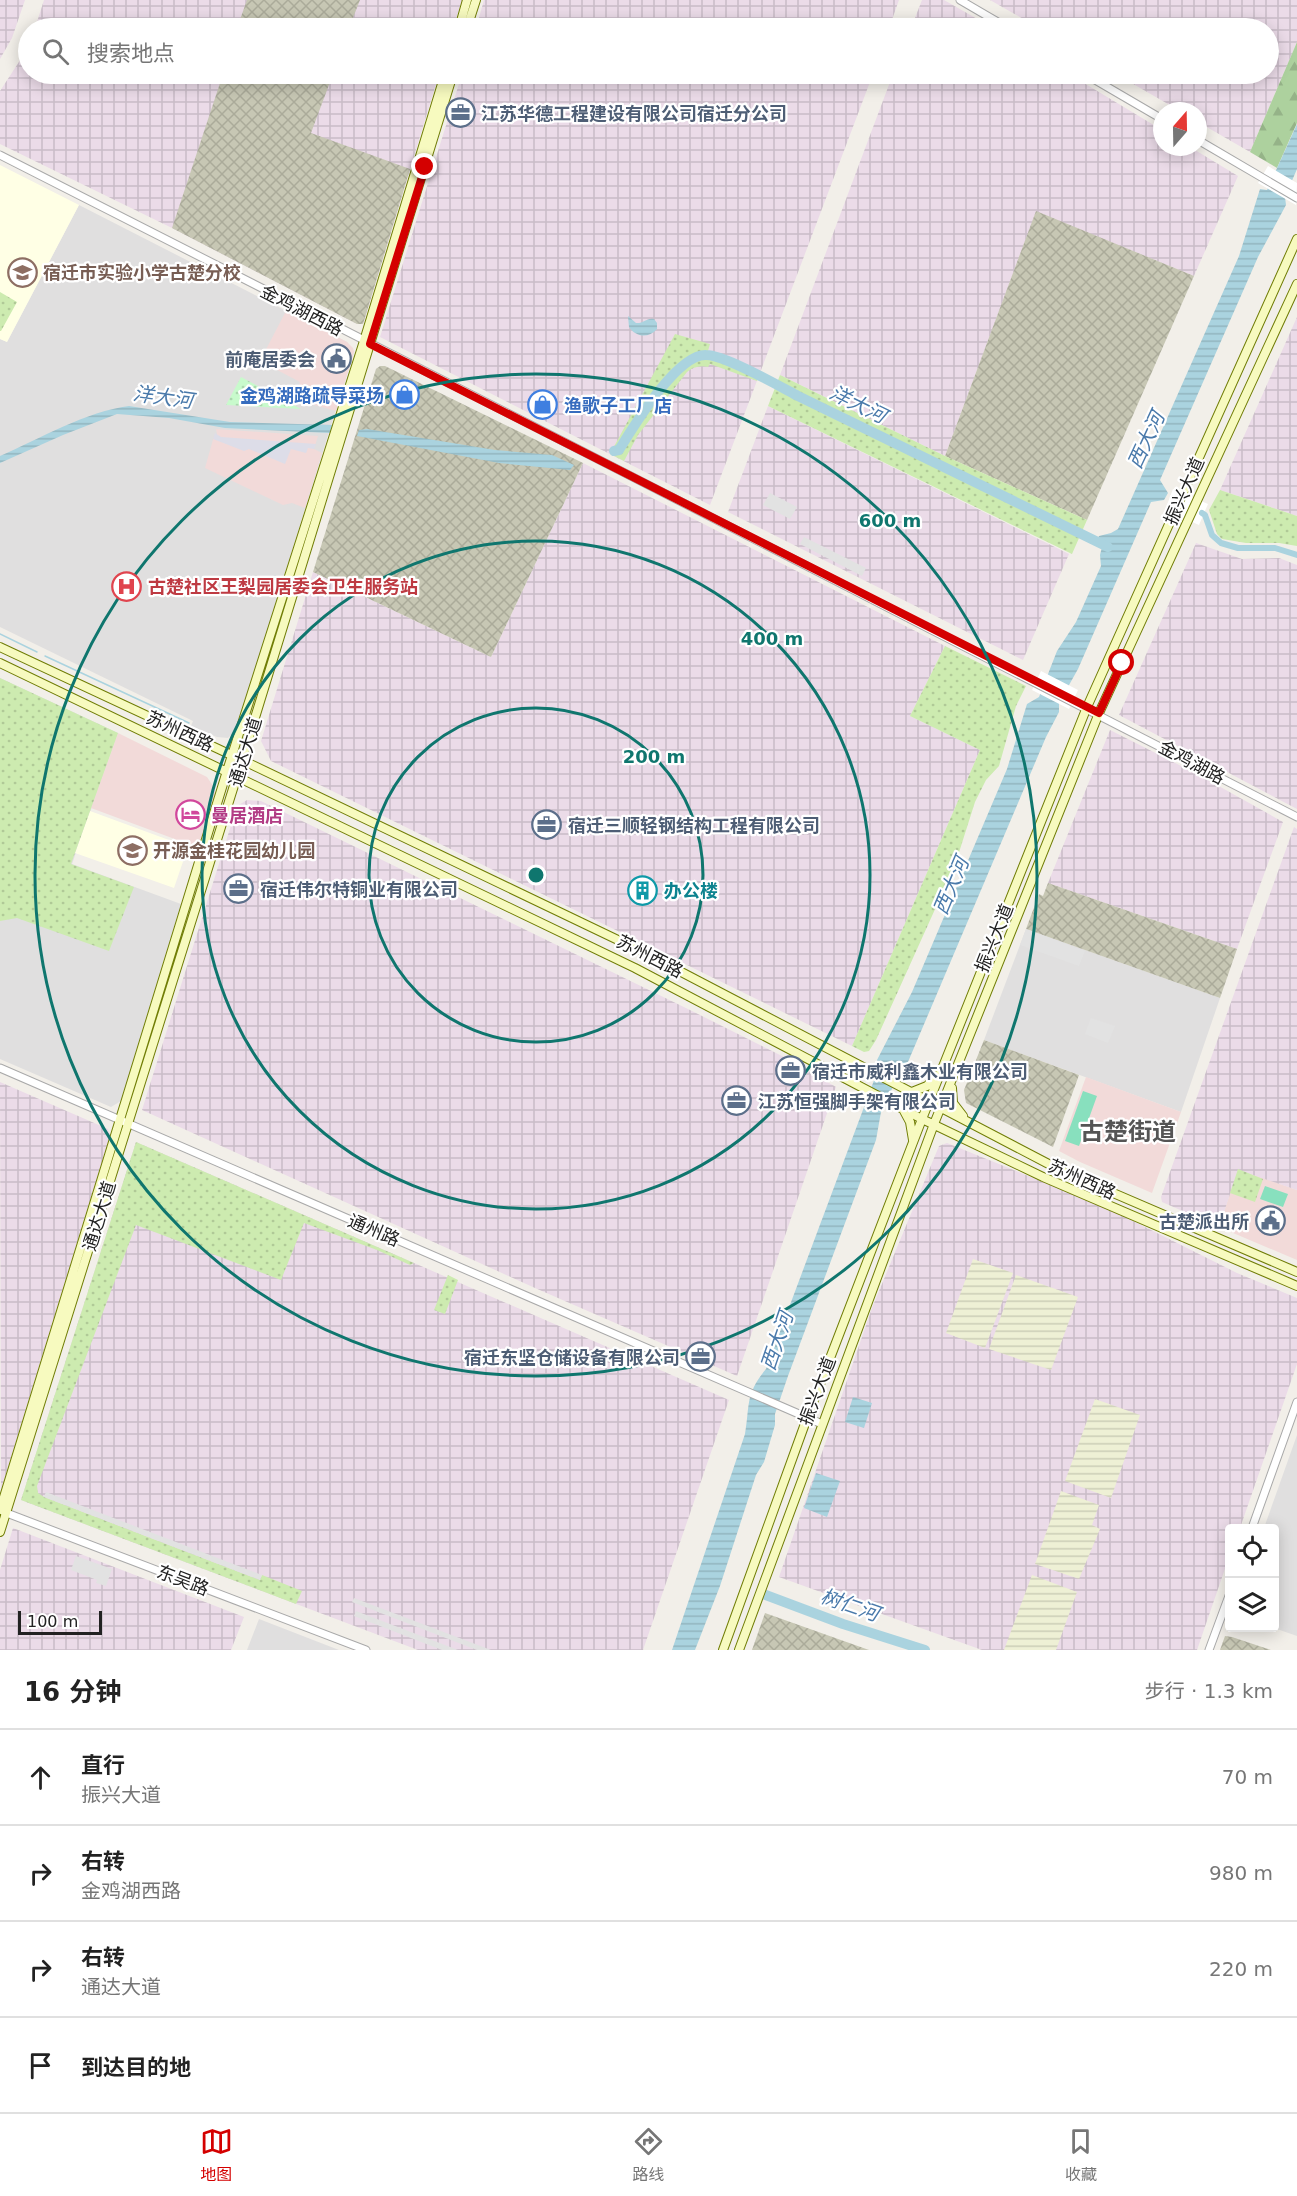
<!DOCTYPE html>
<html lang="zh">
<head>
<meta charset="utf-8">
<style>
  :root { --surface:#fff; --page:#f2f2f2; --text:#222; --muted:#767676; --line:#e0e0e0; --accent:#d40000 }
  body { margin:0; font-family:"DejaVu Sans","Noto Sans SC",sans-serif; background:var(--page); color:var(--text) }
  .controls { position:absolute; right:18px; bottom:18px; display:grid; overflow:hidden; border-radius:6px; box-shadow:0 3px 15px #0003 }
  .controls button { width:54px; height:54px; display:grid; place-items:center; padding:0; border:0; border-bottom:2px solid var(--line); background:var(--surface); color:var(--text); font:30px sans-serif }
  .compass { position:absolute; left:1153px; top:102px; width:54px; height:54px; border-radius:50%; background:var(--surface); box-shadow:0 3px 15px #0003; rotate:20deg }
  .scale { position:absolute; left:18px; bottom:15px; width:84px; box-sizing:border-box; padding-left:6px; border:3px solid #222; border-top:0; font-size:16px; line-height:21px; white-space:nowrap; color:#222; -webkit-text-stroke:4px #fff; paint-order:stroke }
  .stop { position:absolute; width:18px; height:18px; margin:-14px; border:4px solid #d40000; border-radius:50%; background:#fff }
  .stop.end { background:#d40000; border-color:#fff; box-shadow:0 2px 6px #0008 }
  .list { margin:0; padding:0; list-style:none }
  h2 { display:flex; justify-content:space-between; align-items:center; height:78px; margin:0; padding:0 24px; font-size:26px }
  h2 small { font-size:20px; font-weight:400; color:var(--muted) }
  .list li { display:grid; grid-template-columns:39px 1fr auto; gap:18px; align-items:center; box-sizing:border-box; height:96px; padding:0 24px; border-top:2px solid var(--line) }
  .list b { display:block; font-size:22px; white-space:nowrap }
  .list p { margin:0; font-size:20px; white-space:nowrap; color:var(--muted) }
  .list em { font-size:20px; font-style:normal; color:var(--muted) }
  .icon { flex:none; width:33px; height:33px; fill:none; stroke:currentColor; stroke-width:2; stroke-linecap:round; stroke-linejoin:round }
  .map { position:relative; flex:none; width:1297px; height:1650px; overflow:hidden }
  .search { position:absolute; background:var(--surface); box-shadow:0 3px 15px #0003; left:18px; right:18px; top:18px; height:66px; display:flex; align-items:center; gap:15px; box-sizing:border-box; padding:0 21px; border-radius:33px; color:var(--muted); font-size:22px }
  .sheet { height:462px; background:var(--surface) }
  nav { display:flex; justify-content:space-around; align-items:center; box-sizing:border-box; height:84px; border-top:2px solid var(--line); background:var(--surface); font-size:16px; color:var(--muted) }
  nav a { display:grid; justify-items:center; gap:3px }
  nav .on { color:var(--accent) }
  .map>svg:first-child { display:block }
  .residential { fill:#e0dfdf }
  .commercial { fill:#f2dad9 }
  .industrial { fill:url(#industrial-grid) }
  .education { fill:#ffffe5 }
  .construction { fill:url(#construction-cross-hatch) }
  .farmland { fill:url(#farmland-rules) }
  .grass { fill:url(#grass-dots) }
  .forest { fill:url(#forest-firs) }
  .park { fill:url(#park-dots) }
  .pitch { fill:#88e0be }
  .parking { fill:#e2e2e2 }
  .plaza { fill:#dddde8 }
  .water { fill:url(#water-rules) }
  .pier { fill:#fff }
  .lines { fill:none; stroke-linecap:round; stroke-linejoin:round }
  .stream { stroke:#aad3df; stroke-width:1.5 }
  .canal { stroke:#aad3df; stroke-width:6 }
  .river { stroke:#aad3df; stroke-width:10 }
  .tertiary-casing { stroke:#a9a9a9; stroke-width:9 }
  .secondary-casing { stroke:#707d05; stroke-width:10 }
  .tertiary { stroke:#fff; stroke-width:7 }
  .secondary { stroke:#f7fabf; stroke-width:8 }
  .route { stroke:#d40000; stroke-width:8 }
  .ring { fill:none; stroke:#0f766e; stroke-width:3 }
  .labels { text-anchor:middle; dominant-baseline:central; stroke-width:4.5; stroke-linejoin:round; paint-order:stroke }
  .service-label { font-size:18px; font-weight:bold; fill:#4e5e75; stroke:#fff; text-anchor:start }
  .education-label { font-size:18px; font-weight:bold; fill:#785e54; stroke:#fff; text-anchor:start }
  .street-label { font-size:18px; fill:#222; stroke:#fff }
  .shop-label { font-size:18px; font-weight:bold; fill:#366cbe; stroke:#fff; text-anchor:end }
  .health-label { font-size:18px; font-weight:bold; fill:#be3a42; stroke:#fff; text-anchor:start }
  .hotel-label { font-size:18px; font-weight:bold; fill:#b23c85; stroke:#fff; text-anchor:start }
  .culture-label { font-size:18px; font-weight:bold; fill:#0d838f; stroke:#fff; text-anchor:start }
  .water-label { font-size:20px; font-style:italic; fill:#4a7aab; stroke:#fff }
  .district-label { font-size:24px; font-weight:bold; fill:#555; stroke:#fff }
  .centre { fill:#0f766e; stroke:#fff; stroke-width:3 }
  .ring-label { font-size:18px; text-anchor:middle; font-weight:bold; fill:#0f766e; stroke:#fff; stroke-width:4.5; stroke-linejoin:round; paint-order:stroke }
</style>
</head>
<body>
<div class="map">
<svg width="1297" height="1650" viewBox="0 0 1297 1650">
  <defs>
    <pattern id="industrial-grid" width="8" height="8" patternUnits="userSpaceOnUse" patternTransform="scale(1.5)"><rect width="8" height="8" fill="#ebdbe8"/><path d="M0 4h8M4 0v8" fill="none" stroke="#c9bcc7"/></pattern>
    <pattern id="construction-cross-hatch" width="8" height="8" patternUnits="userSpaceOnUse" patternTransform="scale(1.5)"><rect width="8" height="8" fill="#c7c7b4"/><path d="M0 0l8 8M0 8l8-8" fill="none" stroke="#abab9a"/></pattern>
    <pattern id="farmland-rules" width="6" height="5" patternUnits="userSpaceOnUse" patternTransform="scale(1.5)"><rect width="6" height="5" fill="#eef0d5"/><path d="M0 2.5h6" fill="none" stroke="#ccceb7"/></pattern>
    <pattern id="grass-dots" width="8" height="8" patternUnits="userSpaceOnUse" patternTransform="scale(1.5)"><rect width="8" height="8" fill="#cdebb0"/><path d="M2 2h.1M6 6h.1" fill="none" stroke="#b0c997" stroke-width="1.8" stroke-linecap="round"/></pattern>
    <pattern id="forest-firs" width="22" height="20" patternUnits="userSpaceOnUse" patternTransform="scale(1.5)"><rect width="22" height="20" fill="#add19e"/><path d="M5 1l3.5 6h-7zM16 11l3.5 6h-7z" fill="#95b388"/></pattern>
    <pattern id="park-dots" width="8" height="8" patternUnits="userSpaceOnUse" patternTransform="scale(1.5)"><rect width="8" height="8" fill="#c8facc"/><path d="M2 2h.1M6 6h.1" fill="none" stroke="#acd6af" stroke-width="1.8" stroke-linecap="round"/></pattern>
    <pattern id="water-rules" width="6" height="5" patternUnits="userSpaceOnUse" patternTransform="scale(1.5)"><rect width="6" height="5" fill="#aad3df"/><path d="M0 2.5h6" fill="none" stroke="#92b5bf"/></pattern>
  </defs>
  <rect width="100%" height="100%" fill="#f2efe9"/>
  <path class="residential" d="M79,205L347,342L354,352L236,730L228,738L217,737L191,726L193,721L0,627V339L7,342Z
    M0,678L118,733L72,864L181,904L121,1101L111,1107L0,1059Z
    M1026,929L1220,998L1181,1112L984,1040Z
    M1297,1435V1636L1274,1628V1528H1264Z
    M259,1619L339,1650H247Z"/>
  <path class="commercial" d="M286,311L347,342L353,348L354,352L336,411L307,403L311,394L298,387L300,382L260,361Z
    M216,429L318,436L314,449L322,453L305,508L292,503L283,505L205,468L214,436L217,434Z
    M118,733L207,777L215,789V799L199,848L91,808Z
    M1086,1077L1181,1112L1152,1193L1080,1162L1059,1151Z
    M1238,1169L1297,1190V1260L1219,1227Z"/>
  <path class="industrial" d="M0,0H25L12,38L0,59Z
    M44,0H462L453,28H35Z
    M484,0H899L889,28H476Z
    M922,0H944L993,28H911Z
    M990,0H1297V42L1250,152L1198,122V111H1180L1116,74H1268V28H1039Z
    M28,48V74H439L363,324H357L172,228L0,144V91Z
    M462,74H873L710,505L380,337Z
    M893,74H1069L1162,130V147H1190L1238,176L1194,276L1036,212L945,456L780,375Z
    M1297,317V516L1220,490Z
    M768,406L1069,554L1023,660L728,512Z
    M583,463L945,646L910,716L980,750L852,1046L271,761L261,741L313,572L491,657Z
    M1196,543L1242,559L1279,558L1297,565V809L1119,715Z
    M1110,730L1199,775L1283,822L1237,949L1048,883Z
    M247,800L261,801L692,1011L784,1057L836,1087L737,1376L535,1288L142,1110L237,806Z
    M1294,827L1297,829V1190L1238,1170L1219,1227L1162,1202L1161,1197Z
    M0,1082L108,1129L110,1136L1,1490Z
    M136,1142L729,1400L643,1650H418L21,1500Z
    M947,1143L1107,1208L1237,1273L1297,1298V1364L1240,1528H1230L1229,1557L1197,1650H982L779,1577L872,1308L939,1146Z
    M13,1528L244,1617L231,1650H0V1570Z"/>
  <path class="education" d="M0,165L79,205L7,342L0,339Z
    M90,811L188,847L174,888L75,853Z"/>
  <path class="construction" d="M247,0H360L349,28H237Z
    M223,74H333L311,133L410,169L363,324H357L172,228Z
    M1036,211L1194,276L1087,520L945,456Z
    M380,366H385L583,463L491,657L313,572L376,369Z
    M1048,883L1237,949L1220,998L1026,929L1039,894L1043,896Z
    M984,1040L1079,1075L1053,1147L966,1103L964,1090Z
    M765,1613L869,1650H752Z
    M1225,1636L1232,1637L1271,1650H1220Z"/>
  <path class="farmland" d="M973,1259L1013,1273L985,1348L946,1333Z
    M1016,1275L1078,1297L1051,1370L989,1349Z
    M1095,1399L1140,1415L1111,1498L1065,1481Z
    M1061,1491L1099,1505L1092,1525L1100,1529L1079,1579L1035,1564Z
    M1032,1575L1077,1592L1056,1650H1004Z"/>
  <path class="grass" d="M0,292L17,302L1,331H0Z
    M675,334L710,344L708,351L761,373L757,381L710,364L708,367C700,365 693,367 687,372L638,435L624,461L610,454Z
    M780,375L945,456L1087,520L1072,554L768,406Z
    M1220,490L1297,516V546L1279,543H1246L1222,539L1217,534L1209,510Z
    M945,646L1026,686L1016,706L999,766L986,780L975,802L955,865L876,1040L869,1051L864,1052L852,1046L980,750L910,716Z
    M0,678L118,733L71,864L134,887L109,951L17,918L0,921Z
    M136,1142L414,1263L410,1265L377,1250L304,1223L281,1280L136,1225L37,1486L38,1493L44,1497L260,1580L262,1575L302,1591L296,1604L21,1500Z
    M1238,1169L1263,1179L1255,1202L1230,1193Z
    M448,1275L458,1280L445,1314L434,1310Z"/>
  <path class="forest" d="M1297,42V123L1277,168L1250,152Z"/>
  <path class="park" d="M241,377L301,409L226,405Z"/>
  <path class="pitch" d="M1083,1091L1097,1096L1079,1146L1065,1141Z
    M1265,1186L1288,1194L1283,1207L1260,1199Z"/>
  <path class="parking" d="M770,493L797,507L790,519L763,505Z
    M804,537L866,568L862,576L800,544Z
    M1026,929L1085,951L1079,966L1020,945Z
    M1091,1018L1115,1026L1108,1043L1085,1034Z
    M46,1492L262,1575L260,1580L44,1497Z
    M76,1556L112,1569L106,1586L96,1583L97,1580L71,1570Z
    M354,1598L491,1650H477L352,1602Z
    M356,1611L458,1650H442L354,1616Z"/>
  <path class="plaza" d="M215,433L221,437L316,444L314,449L308,448L306,453L291,449L285,464L249,449L244,451L213,439Z"/>
  <path class="water" d="M1297,124V169L1285,197L1286,205L1258,257L1160,480L1168,493L1164,500L1151,502L1078,669L1059,703V712L1046,737L905,1069L900,1072L881,1112L876,1140L788,1376L775,1414V1425L764,1462L756,1475L720,1586L695,1650H672L745,1434C750,1405 745,1394 766,1369L879,1067L877,1060L912,992L1007,769L1027,704L1039,697L1057,651L1076,622L1101,566L1100,555L1102,547L1096,543L1099,536L1111,533L1118,529L1239,256L1260,189L1267,190Z
    M628,316L636,323C643,324 647,317 654,319L657,323V329C648,339 636,337 629,327Z
    M129,406L230,422L333,425L330,433L225,428L169,418L117,414L63,435L0,463V456C39,439 87,411 129,406Z
    M367,429L495,450L552,455L574,465L570,470L499,463L357,436L359,430Z
    M853,1397L872,1403L864,1428L845,1422Z
    M816,1473L840,1481L827,1517L804,1508Z"/>
  <path class="pier" d="M1268,166L1297,183L1296,205L1258,183Z
    M1173,489L1208,504L1199,525L1165,510Z
    M1041,671L1078,690L1069,709L1032,690Z"/>
  <g class="lines">
    <path class="stream" d="M0,634L37,652
      M45,656L189,723"/>
    <path class="canal" d="M1202,513L1205,515L1212,535L1221,543L1238,548H1275L1297,555"/>
    <path class="river" d="M614,451L619,450C634,426 677,354 706,355C725,355 779,386 798,396L1108,547
      M763,1594L843,1624L925,1650"/>
    <defs>
      <path id="tertiary" d="M960,0L1008,28
        M1085,74L1162,119
        M1198,140L1297,198
        M0,155C432,376 867,593 1297,817
        M0,1068L822,1424
        M4,1512L366,1650
        M1252,1528L1297,1402
        M1209,1650L1230,1593"/>
      <path id="secondary" d="M459,28L467,0
        M467,28L476,0
        M0,647L242,760L643,952L1062,1171L1297,1272
        M0,663L635,968L922,1119L1043,1177L1297,1286
        M952,1088L953,1103L963,1116
        M912,1092L927,1086L936,1076
        M903,1109L910,1122L913,1140
        M0,1510L227,771L364,341L445,74
        M0,1532L242,760L453,74
        M723,1650L807,1418L922,1119L1087,707L1297,239
        M739,1650L934,1124L1099,713L1297,284"/>
    </defs>
    <use href="#tertiary" class="tertiary-casing"/>
    <use href="#secondary" class="secondary-casing"/>
    <use href="#tertiary" class="tertiary"/>
    <use href="#secondary" class="secondary"/>
  </g>
  <g class="lines">
    <path class="route" d="M425,167L370,344L1099,713L1122,663"/>
  </g>
  <g class="ring">
    <circle cx="536" cy="875" r="167"/>
    <circle cx="536" cy="875" r="334"/>
    <circle cx="536" cy="875" r="501"/>
  </g>
  <defs>
    <symbol id="office-ring" viewBox="-11 -11 22 22"><circle r="9.5" fill="#fff" stroke="#5c6f8a" stroke-width="1.5"/><path d="M-6-3h4V-5.5h4V-3h4V5H-6ZM-1-4.5V-3h2v-1.5ZM-6 0V1H6V0Z" fill="#5c6f8a"/></symbol>
    <symbol id="school-ring" viewBox="-11 -11 22 22"><circle r="9.5" fill="#fff" stroke="#8d6e63" stroke-width="1.5"/><path d="M0-5L7-2L0 1L-7-2ZM-4 1L0 2.5L4 1V4Q0 6-4 4Z" fill="#8d6e63"/></symbol>
    <symbol id="civic-ring" viewBox="-11 -11 22 22"><circle r="9.5" fill="#fff" stroke="#5c6f8a" stroke-width="1.5"/><path d="M-.6-6.5H3V-4.5H.6V-3L4-1V1h2V6H-6V1h2V-1L-.6-3ZM-1.2 2.5V6h2.4V2.5Z" fill="#5c6f8a"/></symbol>
    <symbol id="shop-ring" viewBox="-11 -11 22 22"><circle r="9.5" fill="#fff" stroke="#3f7fe0" stroke-width="1.5"/><path d="M-5-2.5h2.3a2.7 3.5 0 0 1 5.4 0H5L5.5 6h-11ZM-1.5-2.5h3a1.5 2.3 0 0 0-3 0Z" fill="#3f7fe0"/></symbol>
    <symbol id="hospital-ring" viewBox="-11 -11 22 22"><circle r="9.5" fill="#fff" stroke="#e0444e" stroke-width="1.5"/><path d="M-5-5h3v3.5h4V-5h3V5h-3V1.5h-4V5h-3Z" fill="#e0444e"/></symbol>
    <symbol id="hotel-ring" viewBox="-11 -11 22 22"><circle r="9.5" fill="#fff" stroke="#d1479c" stroke-width="1.5"/><path d="M-6-4.5h1.5V1H6V5H4.5V3h-9V5H-6ZM-4 0a1.8 1.8 0 1 1 3.6 0ZM.5 0V-2.5h3Q6-2.5 6 0Z" fill="#d1479c"/></symbol>
    <symbol id="building-ring" viewBox="-11 -11 22 22"><circle r="9.5" fill="#fff" stroke="#0f9aa8" stroke-width="1.5"/><path d="M-4-6H4V6H1V3H-1V6H-4ZM-2.5-4.3h1.7v1.8h-1.7ZM.8-4.3h1.7v1.8H.8ZM-2.5-1h1.7V.8h-1.7ZM.8-1h1.7V.8H.8Z" fill="#0f9aa8"/></symbol>
  </defs>
  <g fill-rule="evenodd">
    <use href="#office-ring" x="444" y="96" width="33" height="33"/>
    <use href="#school-ring" x="6" y="256" width="33" height="33"/>
    <use href="#civic-ring" x="320" y="342" width="33" height="33"/>
    <use href="#shop-ring" x="388" y="378" width="33" height="33"/>
    <use href="#shop-ring" x="526" y="388" width="33" height="33"/>
    <use href="#hospital-ring" x="110" y="570" width="33" height="33"/>
    <use href="#hotel-ring" x="174" y="798" width="33" height="33"/>
    <use href="#office-ring" x="530" y="808" width="33" height="33"/>
    <use href="#school-ring" x="116" y="834" width="33" height="33"/>
    <use href="#office-ring" x="222" y="872" width="33" height="33"/>
    <use href="#building-ring" x="626" y="874" width="33" height="33"/>
    <use href="#office-ring" x="774" y="1054" width="33" height="33"/>
    <use href="#office-ring" x="720" y="1084" width="33" height="33"/>
    <use href="#civic-ring" x="1254" y="1204" width="33" height="33"/>
    <use href="#office-ring" x="684" y="1340" width="33" height="33"/>
  </g>
  <g class="labels">
    <g class="service-label">
      <text x="481" y="113">江苏华德工程建设有限公司宿迁分公司</text>
      <text x="315" y="359" text-anchor="end">前庵居委会</text>
      <text x="568" y="825">宿迁三顺轻钢结构工程有限公司</text>
      <text x="260" y="889">宿迁伟尔特铜业有限公司</text>
      <text x="812" y="1071">宿迁市威利鑫木业有限公司</text>
      <text x="758" y="1101">江苏恒强脚手架有限公司</text>
      <text x="1249" y="1221" text-anchor="end">古楚派出所</text>
      <text x="680" y="1357" text-anchor="end">宿迁东坚仓储设备有限公司</text>
    </g>
    <g class="education-label">
      <text x="43" y="272">宿迁市实验小学古楚分校</text>
      <text x="153" y="850">开源金桂花园幼儿园</text>
    </g>
    <g class="street-label">
      <text transform="translate(302 310) rotate(27)">金鸡湖西路</text>
      <text transform="translate(1184 491) rotate(-66)">振兴大道</text>
      <text transform="translate(180 731) rotate(25)">苏州西路</text>
      <text transform="translate(245 752) rotate(-73)">通达大道</text>
      <text transform="translate(1192 762) rotate(28)">金鸡湖路</text>
      <text transform="translate(994 938) rotate(-68)">振兴大道</text>
      <text transform="translate(650 956) rotate(27)">苏州西路</text>
      <text transform="translate(1082 1179) rotate(24)">苏州西路</text>
      <text transform="translate(99 1216) rotate(-73)">通达大道</text>
      <text transform="translate(374 1230) rotate(23)">通州路</text>
      <text transform="translate(817 1391) rotate(-69)">振兴大道</text>
      <text transform="translate(183 1580) rotate(21)">东吴路</text>
    </g>
    <g class="shop-label">
      <text x="384" y="395">金鸡湖路疏导菜场</text>
      <text x="564" y="405" text-anchor="start">渔歌子工厂店</text>
    </g>
    <g class="health-label">
      <text x="148" y="586">古楚社区王梨园居委会卫生服务站</text>
    </g>
    <g class="hotel-label">
      <text x="211" y="815">曼居酒店</text>
    </g>
    <g class="culture-label">
      <text x="664" y="890">办公楼</text>
    </g>
    <g class="water-label">
      <text transform="translate(163 397) rotate(8)">洋大河</text>
      <text transform="translate(858 404) rotate(26)">洋大河</text>
      <text transform="translate(1146 440) rotate(-65)">西大河</text>
      <text transform="translate(951 886) rotate(-67)">西大河</text>
      <text transform="translate(777 1341) rotate(-71)">西大河</text>
      <text transform="translate(850 1605) rotate(19)">树仁河</text>
    </g>
    <g class="district-label">
      <text x="1128" y="1132">古楚街道</text>
    </g>
  </g>
  <circle cx="536" cy="875" r="9" class="centre"/>
  <g class="ring-label">
    <text x="890" y="527">600 m</text>
    <text x="772" y="645">400 m</text>
    <text x="654" y="763">200 m</text>
  </g>
</svg>
<div class="controls">
<button><svg class="icon" aria-label="locate" viewBox="0 0 24 24"><circle cx="12" cy="12" r="6"/><path d="M12 2v4M12 18v4M2 12h4M18 12h4"/></svg></button>
<button><svg class="icon" aria-label="layers" viewBox="0 0 24 24"><path d="M12 4l9 5-9 5-9-5zM3 14l9 5 9-5"/></svg></button>
</div>
<svg class="compass" viewBox="-18 -18 36 36"><path d="M0-13l5 13h-10z" fill="#e53935"/><path d="M0 13l5-13h-10z" fill="#767676"/></svg>
<div class="scale">100 m</div>
<div class="stop" style="left:1122px;top:663px"></div>
<div class="stop end" style="left:425px;top:167px"></div>
<div class="search"><svg class="icon" aria-label="search" viewBox="0 0 24 24"><circle cx="10" cy="10" r="6"/><path d="M15 15l6 6"/></svg>搜索地点</div>
</div>
<section class="sheet">
<h2>16 分钟<small>步行 · 1.3 km</small></h2>
<ul class="list">
<li><svg class="icon" aria-label="ahead" viewBox="0 0 24 24"><path d="M12 20V5M6 11l6-6 6 6"/></svg><div><b>直行</b><p>振兴大道</p></div><em>70 m</em></li>
<li><svg class="icon" aria-label="right" viewBox="0 0 24 24"><path d="M7 20v-9h11M14 6l5 5-5 5"/></svg><div><b>右转</b><p>金鸡湖西路</p></div><em>980 m</em></li>
<li><svg class="icon" aria-label="right" viewBox="0 0 24 24"><path d="M7 20v-9h11M14 6l5 5-5 5"/></svg><div><b>右转</b><p>通达大道</p></div><em>220 m</em></li>
<li><svg class="icon" aria-label="arrive" viewBox="0 0 24 24"><path d="M6 21V4h12l-3 4 3 4H6"/></svg><div><b>到达目的地</b></div></li>
</ul>
</section>
<nav>
<a class="on"><svg class="icon" aria-label="map" viewBox="0 0 24 24"><path d="M3 6l6-2 6 2 6-2v14l-6 2-6-2-6 2zM9 4v14M15 6v14"/></svg>地图</a>
<a><svg class="icon" aria-label="directions" viewBox="0 0 24 24"><path d="M12 3l9 9-9 9-9-9zM9 14v-3h6M13 9l2 2-2 2"/></svg>路线</a>
<a><svg class="icon" aria-label="saved" viewBox="0 0 24 24"><path d="M7 4h10v16l-5-4-5 4z"/></svg>收藏</a>
</nav>
</body>
</html>
